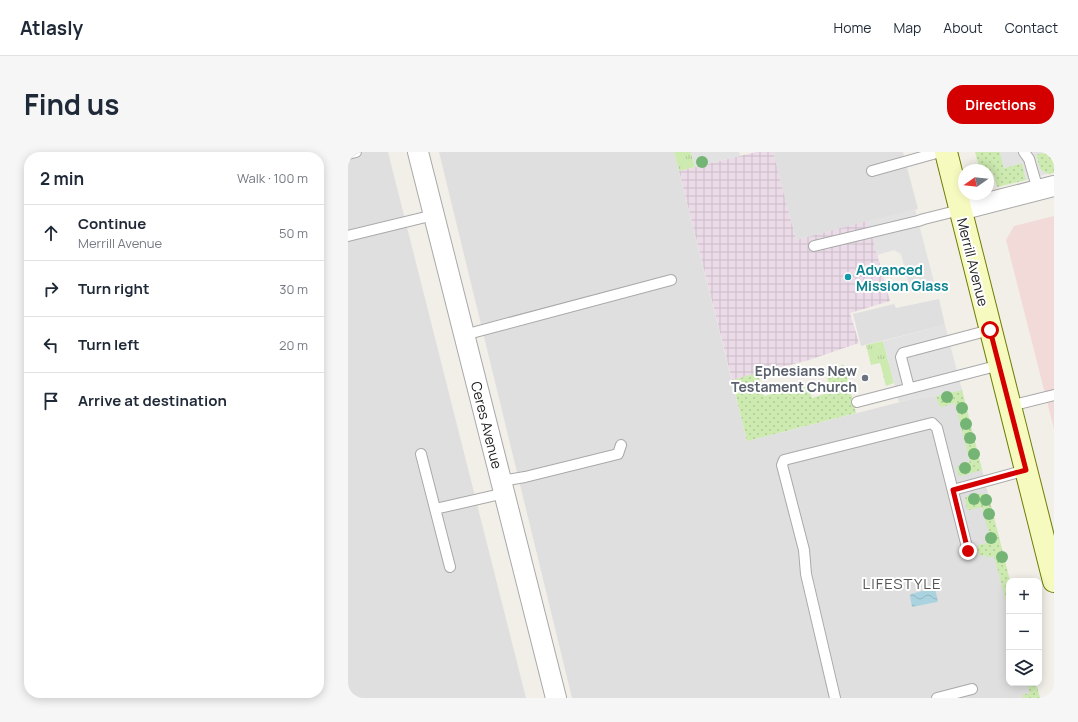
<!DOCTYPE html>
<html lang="en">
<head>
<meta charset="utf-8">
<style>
  :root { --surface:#fff; --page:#f6f6f7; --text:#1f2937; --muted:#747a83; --line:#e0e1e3; --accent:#d40000 }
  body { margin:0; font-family:Manrope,sans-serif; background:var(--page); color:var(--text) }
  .controls { position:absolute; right:12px; bottom:12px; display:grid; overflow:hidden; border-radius:8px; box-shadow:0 2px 10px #0003 }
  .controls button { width:36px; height:36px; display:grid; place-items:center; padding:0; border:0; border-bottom:1px solid var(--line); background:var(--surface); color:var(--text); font:20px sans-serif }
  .compass { position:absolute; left:610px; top:12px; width:36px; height:36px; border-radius:50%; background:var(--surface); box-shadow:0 2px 10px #0003; rotate:256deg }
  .stop { position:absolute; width:12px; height:12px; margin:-9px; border:3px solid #d40000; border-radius:50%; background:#fff }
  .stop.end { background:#d40000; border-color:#fff; box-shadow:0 1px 4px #0008 }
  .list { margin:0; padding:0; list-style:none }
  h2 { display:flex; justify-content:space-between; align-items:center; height:52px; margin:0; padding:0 16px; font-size:17px }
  h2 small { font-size:13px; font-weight:400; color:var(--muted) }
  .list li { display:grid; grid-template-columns:26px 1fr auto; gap:12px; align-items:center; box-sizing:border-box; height:56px; padding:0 16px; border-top:1px solid var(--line) }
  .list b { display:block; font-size:15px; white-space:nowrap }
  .list p { margin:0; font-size:13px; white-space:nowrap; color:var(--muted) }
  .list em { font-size:13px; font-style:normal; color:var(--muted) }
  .icon { flex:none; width:22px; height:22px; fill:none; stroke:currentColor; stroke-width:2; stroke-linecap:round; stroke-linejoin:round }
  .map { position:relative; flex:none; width:706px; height:546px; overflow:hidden; border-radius:16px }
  header { display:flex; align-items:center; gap:24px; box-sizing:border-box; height:56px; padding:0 20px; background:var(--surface); border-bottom:1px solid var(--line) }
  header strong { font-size:19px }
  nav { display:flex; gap:22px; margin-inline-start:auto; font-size:14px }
  .intro { display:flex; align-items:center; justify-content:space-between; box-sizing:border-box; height:96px; padding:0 24px }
  h1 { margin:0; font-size:28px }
  .button { padding:10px 18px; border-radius:16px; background:var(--accent); color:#fff; font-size:14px; font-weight:700 }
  main { display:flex; gap:24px; padding:0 24px }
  aside { flex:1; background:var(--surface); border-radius:16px; box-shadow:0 2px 10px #0003 }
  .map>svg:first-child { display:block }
  .residential { fill:#e0dfdf }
  .commercial { fill:#f2dad9 }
  .industrial { fill:url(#industrial-grid) }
  .grass { fill:url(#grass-tufts) }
  .garden { fill:url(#garden-dots) }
  .parking { fill:#e2e2e2 }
  .water { fill:url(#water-waves) }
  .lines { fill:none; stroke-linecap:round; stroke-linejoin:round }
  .service-casing { stroke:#a9a9a9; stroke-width:12 }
  .minor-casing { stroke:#a9a9a9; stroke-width:22 }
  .secondary-casing { stroke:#707d05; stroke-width:24 }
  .service { stroke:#fff; stroke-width:10 }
  .minor { stroke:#fff; stroke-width:20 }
  .secondary { stroke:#f7fabf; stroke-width:22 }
  .tree { fill:#74b475 }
  .route { stroke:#d40000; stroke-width:5 }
  .culture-dot { fill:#0f9aa8; stroke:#fff; stroke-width:1.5 }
  .worship-dot { fill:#6b7280; stroke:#fff; stroke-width:1.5 }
  .labels { text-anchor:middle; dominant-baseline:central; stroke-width:4; stroke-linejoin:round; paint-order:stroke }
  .street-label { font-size:14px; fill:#222; stroke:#fff }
  .culture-label { font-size:14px; font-weight:bold; fill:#0d838f; stroke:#fff; text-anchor:start }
  .worship-label { font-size:14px; font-weight:bold; fill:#5b616d; stroke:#fff; text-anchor:end }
  .neighbourhood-label { font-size:15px; letter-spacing:1px; fill:#555; stroke:#fff }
</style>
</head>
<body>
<header>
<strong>Atlasly</strong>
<nav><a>Home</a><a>Map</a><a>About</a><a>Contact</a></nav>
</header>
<div class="intro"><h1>Find us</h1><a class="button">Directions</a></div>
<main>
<aside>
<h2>2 min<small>Walk · 100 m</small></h2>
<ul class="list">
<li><svg class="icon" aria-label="ahead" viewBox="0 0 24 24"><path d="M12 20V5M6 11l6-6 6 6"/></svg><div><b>Continue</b><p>Merrill Avenue</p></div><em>50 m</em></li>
<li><svg class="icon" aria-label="right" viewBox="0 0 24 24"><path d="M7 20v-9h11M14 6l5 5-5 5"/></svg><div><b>Turn right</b></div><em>30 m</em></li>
<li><svg class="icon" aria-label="left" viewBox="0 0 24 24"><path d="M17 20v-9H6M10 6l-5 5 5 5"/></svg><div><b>Turn left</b></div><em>20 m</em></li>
<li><svg class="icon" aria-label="arrive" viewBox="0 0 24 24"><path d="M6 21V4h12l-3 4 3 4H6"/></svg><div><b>Arrive at destination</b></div></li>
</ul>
</aside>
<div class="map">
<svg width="706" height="546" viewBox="0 0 706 546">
  <defs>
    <pattern id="industrial-grid" width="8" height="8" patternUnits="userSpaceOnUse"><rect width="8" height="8" fill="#ebdbe8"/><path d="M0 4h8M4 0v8" fill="none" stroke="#c9bcc7"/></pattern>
    <pattern id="grass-tufts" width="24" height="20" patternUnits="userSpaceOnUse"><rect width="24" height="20" fill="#cdebb0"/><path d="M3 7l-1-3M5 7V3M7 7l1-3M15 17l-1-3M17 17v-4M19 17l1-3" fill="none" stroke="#b0c997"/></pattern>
    <pattern id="garden-dots" width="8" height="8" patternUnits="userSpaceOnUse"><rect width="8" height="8" fill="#cdebb0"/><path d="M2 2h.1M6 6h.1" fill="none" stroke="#b0c997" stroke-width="1.8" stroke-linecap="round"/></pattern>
    <pattern id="water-waves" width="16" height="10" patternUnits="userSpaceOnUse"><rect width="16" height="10" fill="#aad3df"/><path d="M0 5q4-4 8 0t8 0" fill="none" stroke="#92b5bf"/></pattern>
  </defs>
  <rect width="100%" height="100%" fill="#f2efe9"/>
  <path class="residential" d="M0,0H40L178,546H0Z
    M91,0H326L399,289L564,247L588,244L614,238L662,429H661V531H688L692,546H224Z
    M425,0H555L570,57L448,88Z
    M591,147L597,173L513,194L505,162L546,152L548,156Z"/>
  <path class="commercial" d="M706,64V277L658,88L666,74Z"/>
  <path class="industrial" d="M408,0H425L448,88L520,69L542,149L502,161L511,191L461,208L384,228L331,19Z"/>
  <path class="grass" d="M326,0H343L347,15L331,19Z
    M535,189L546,231L538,234L532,211L523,213L518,193Z"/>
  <path class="garden" d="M627,0H652L656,16L674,11L678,28L649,35L645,21L640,22V18H632Z
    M698,0L699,3L703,2L702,0H706V21L699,22L692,17L688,2Z
    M496,213L508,261L399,289L384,228L410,221L416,244L460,232L464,246L483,240L477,218Z
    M614,238L634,318L613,324H611L609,315L622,310L607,251L593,255L591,253L588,244Z
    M630,342H640L662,429H661V460L646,404L639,406L638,403L632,404L629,395L631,393L643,390L634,355L621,358L619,357L617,346L618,345Z
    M679,531H688L692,546H675L674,543L682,541Z"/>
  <path class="parking" d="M343,0H391L392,4L347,15Z
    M652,0H698L688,3L692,17L699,22L678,28L674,11L656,16Z
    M567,57L586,130L562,137L553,102L546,98L529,103L520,69Z
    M597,173L614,238L588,244L564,247L551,250L535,189Z"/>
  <path class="water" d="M585,436L587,437L590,449L589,450L564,455L562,444L563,442Z"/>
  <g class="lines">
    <defs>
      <path id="service" d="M676,0L681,7L690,38
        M0,2L8,0
        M524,19L592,0
        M0,84L86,63
        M466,94L570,69L576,67L612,58
        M116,183L323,128
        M561,236L553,205L555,201L642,178
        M509,250L652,213
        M662,254L706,243
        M73,302L102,415
        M153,329L177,325L270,302L273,293
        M605,338L678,318
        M87,357L157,341
        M487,546L458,422L456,398L434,313L436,308L584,271L589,276L620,399
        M589,546L624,537"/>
      <path id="minor" d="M70,0L208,546
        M612,58L706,34"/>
      <path id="secondary" d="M598,0L706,429"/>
    </defs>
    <use href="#service" class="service-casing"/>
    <use href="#minor" class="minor-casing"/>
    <use href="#secondary" class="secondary-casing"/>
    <use href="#service" class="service"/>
    <use href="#minor" class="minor"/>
    <use href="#secondary" class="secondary"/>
  </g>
  <g class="tree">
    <circle cx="354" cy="10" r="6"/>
    <circle cx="599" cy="245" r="6"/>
    <circle cx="614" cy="256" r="6"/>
    <circle cx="618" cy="272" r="6"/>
    <circle cx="622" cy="286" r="6"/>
    <circle cx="626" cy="302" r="6"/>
    <circle cx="617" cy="316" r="6"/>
    <circle cx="626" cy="347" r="6"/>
    <circle cx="638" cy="348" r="6"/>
    <circle cx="641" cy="362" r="6"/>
    <circle cx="643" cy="386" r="6"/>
    <circle cx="654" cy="405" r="6"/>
  </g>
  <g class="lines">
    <path class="route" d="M620,399L605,338L678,318L642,178"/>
  </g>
  <circle class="culture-dot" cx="500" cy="125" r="4"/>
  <circle class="worship-dot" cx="517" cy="226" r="4"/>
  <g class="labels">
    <g class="street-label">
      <text transform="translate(625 110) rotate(76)">Merrill Avenue</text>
      <text transform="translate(139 273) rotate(76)">Ceres Avenue</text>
    </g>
    <g class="culture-label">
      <text x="508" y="117">Advanced<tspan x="508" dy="16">Mission Glass</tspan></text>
    </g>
    <g class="worship-label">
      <text x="509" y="218">Ephesians New<tspan x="509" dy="16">Testament Church</tspan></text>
    </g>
    <g class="neighbourhood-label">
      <text x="554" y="431">LIFESTYLE</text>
    </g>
  </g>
</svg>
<div class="controls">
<button>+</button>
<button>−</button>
<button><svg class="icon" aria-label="layers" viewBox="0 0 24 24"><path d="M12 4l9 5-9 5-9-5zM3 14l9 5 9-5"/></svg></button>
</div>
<svg class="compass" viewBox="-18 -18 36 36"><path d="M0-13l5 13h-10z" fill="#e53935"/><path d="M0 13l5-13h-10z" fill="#747a83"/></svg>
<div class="stop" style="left:642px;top:178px"></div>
<div class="stop end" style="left:620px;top:399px"></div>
</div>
</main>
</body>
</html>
